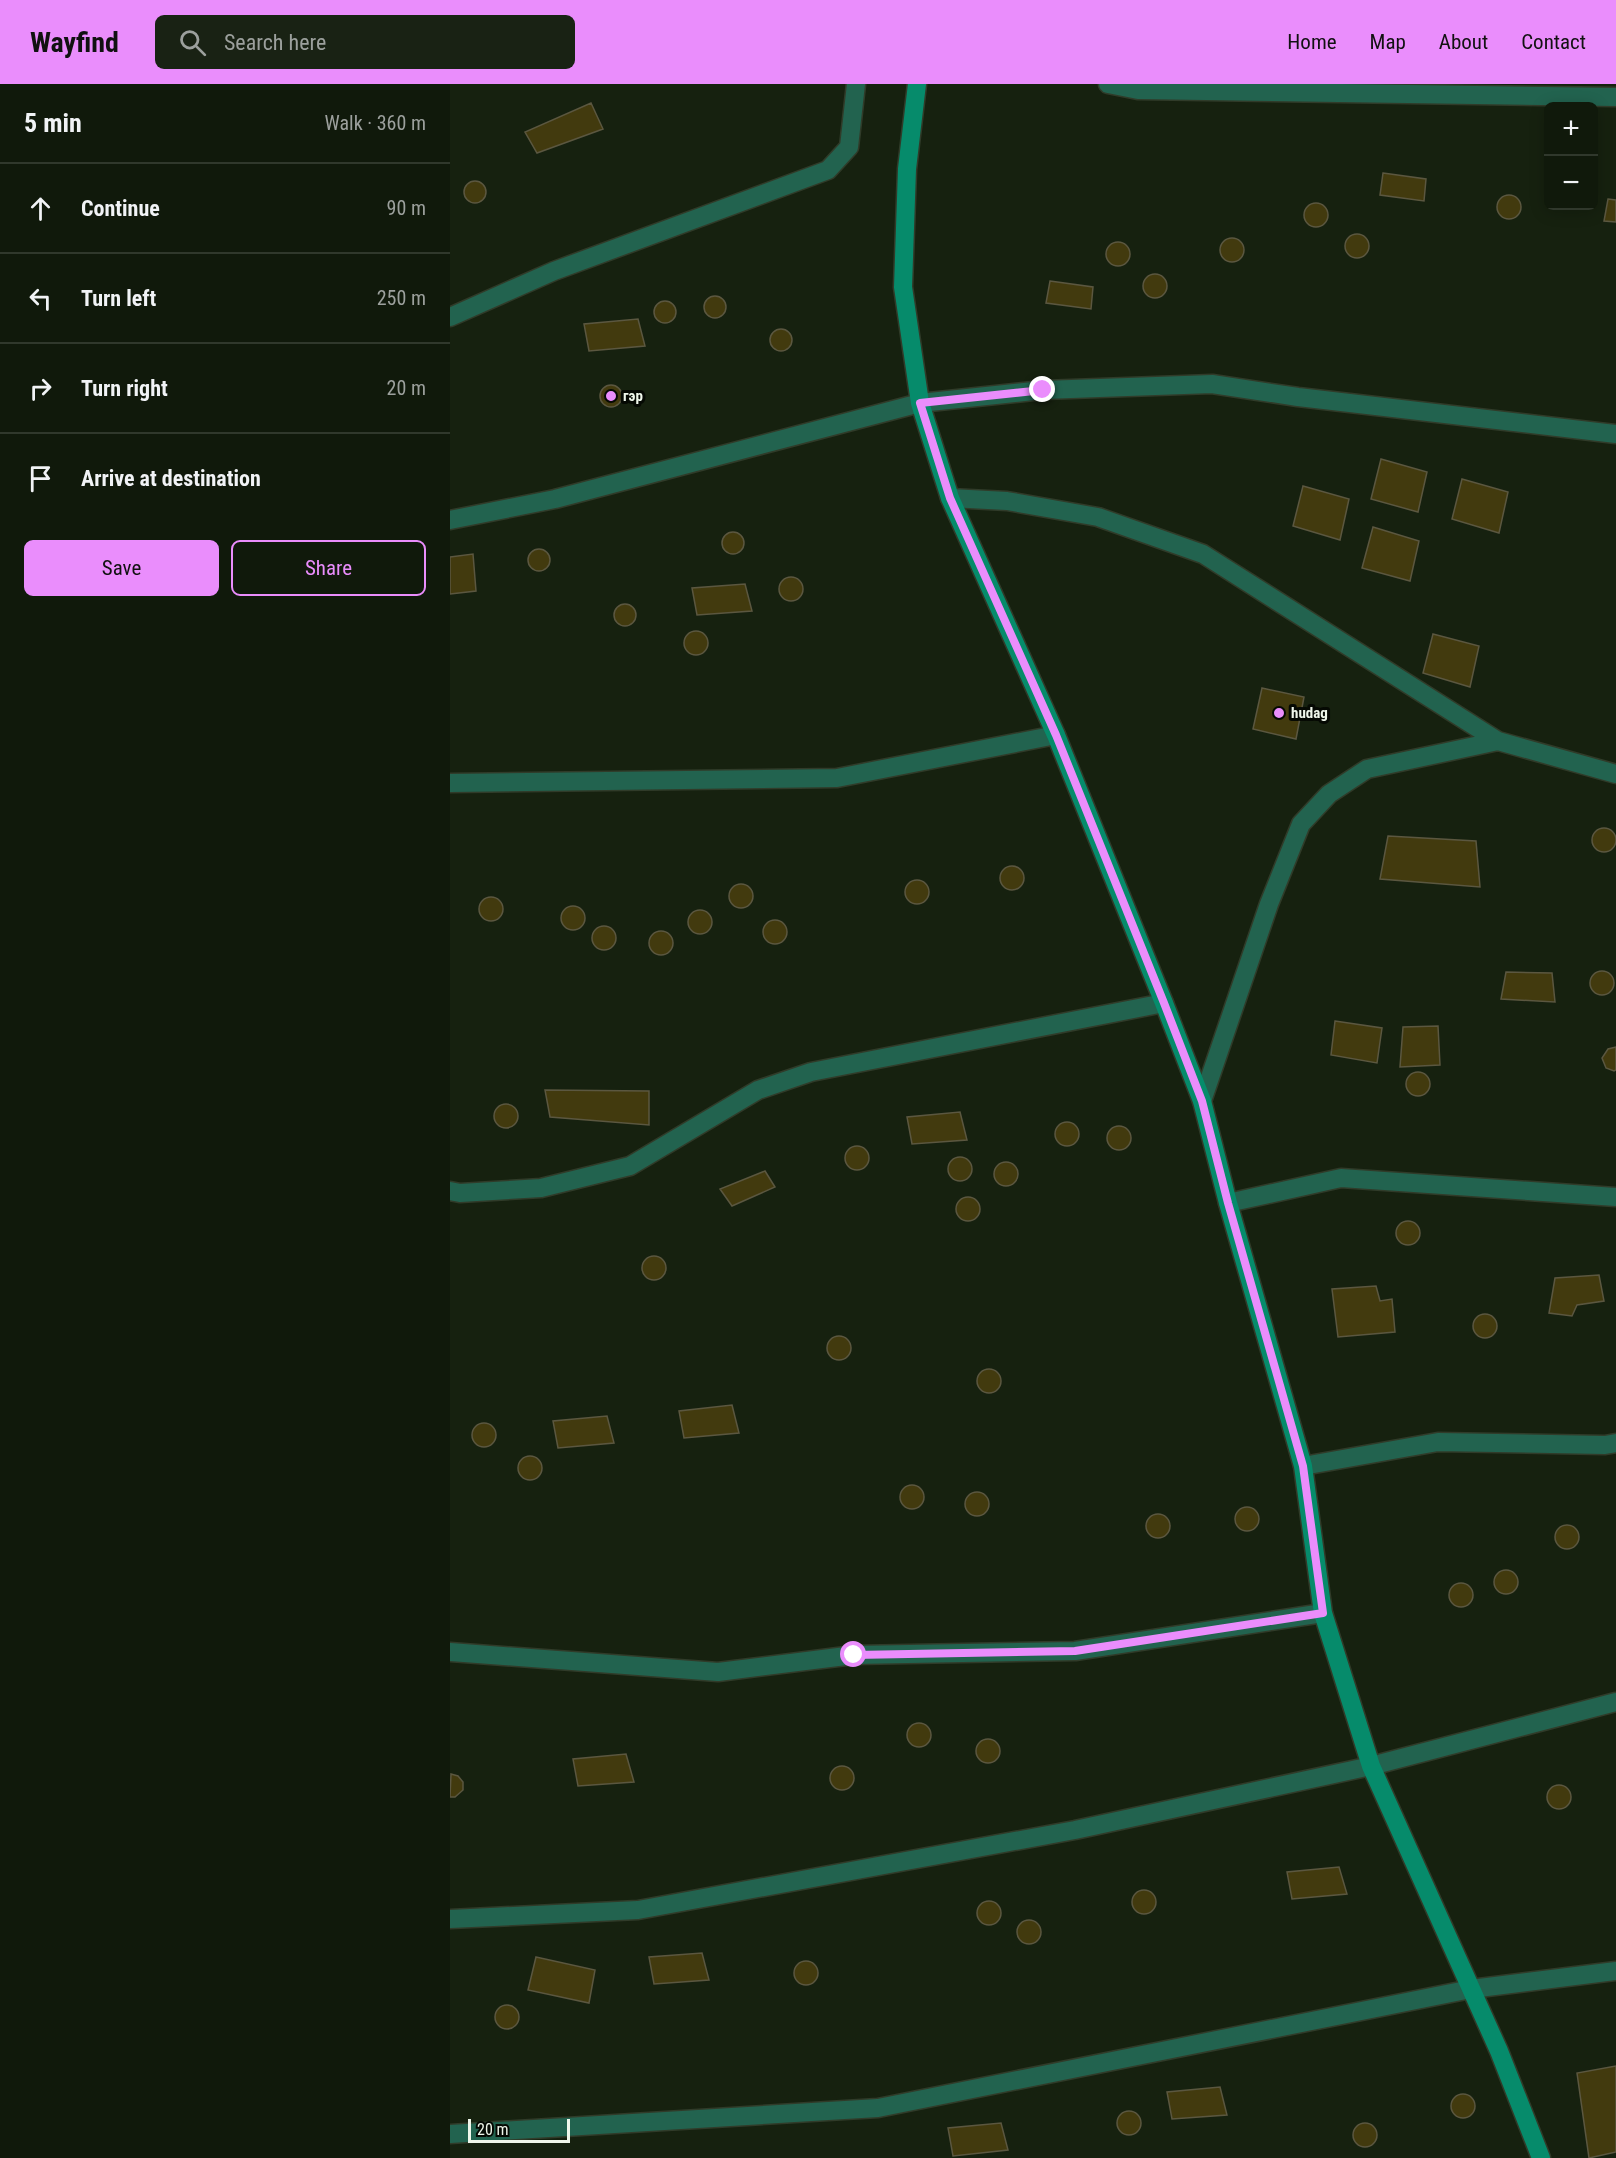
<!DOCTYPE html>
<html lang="en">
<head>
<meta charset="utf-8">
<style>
  :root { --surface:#10190b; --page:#192214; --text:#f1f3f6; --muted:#9ca09d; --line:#30382c; --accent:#ea8dfc }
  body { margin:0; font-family:"Roboto Condensed",sans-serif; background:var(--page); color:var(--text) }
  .controls { position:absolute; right:18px; top:18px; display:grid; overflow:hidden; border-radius:9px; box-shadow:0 3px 15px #0003 }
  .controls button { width:54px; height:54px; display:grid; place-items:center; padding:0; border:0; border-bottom:2px solid var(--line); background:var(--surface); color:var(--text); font:30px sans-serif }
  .scale { position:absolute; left:18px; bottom:15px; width:102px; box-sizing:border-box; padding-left:6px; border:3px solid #eff7eb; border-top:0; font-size:16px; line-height:21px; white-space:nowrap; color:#eff7eb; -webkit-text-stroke:4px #050903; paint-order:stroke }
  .stop { position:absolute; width:18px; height:18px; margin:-14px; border:4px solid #ea8dfc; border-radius:50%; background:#fff }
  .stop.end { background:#ea8dfc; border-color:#fff; box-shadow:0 2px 6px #0008 }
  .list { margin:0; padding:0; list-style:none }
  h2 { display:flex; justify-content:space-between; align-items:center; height:78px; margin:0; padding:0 24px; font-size:26px }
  h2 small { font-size:20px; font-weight:400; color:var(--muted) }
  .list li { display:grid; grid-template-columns:39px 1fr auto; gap:18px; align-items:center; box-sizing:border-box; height:90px; padding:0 24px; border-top:2px solid var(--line) }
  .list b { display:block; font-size:22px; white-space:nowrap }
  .list em { font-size:20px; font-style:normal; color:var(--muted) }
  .actions { display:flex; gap:12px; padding:18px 24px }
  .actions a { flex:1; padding:14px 0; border:2px solid var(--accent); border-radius:9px; text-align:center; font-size:21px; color:var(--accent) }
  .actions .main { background:var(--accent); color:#111 }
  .icon { flex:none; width:33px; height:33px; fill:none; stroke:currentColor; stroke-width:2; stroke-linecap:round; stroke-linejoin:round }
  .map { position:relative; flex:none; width:1166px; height:2074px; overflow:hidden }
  header { display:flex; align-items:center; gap:36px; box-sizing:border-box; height:84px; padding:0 30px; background:var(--accent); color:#111 }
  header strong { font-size:28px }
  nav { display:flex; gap:33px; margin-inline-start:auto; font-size:21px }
  .search { width:420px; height:54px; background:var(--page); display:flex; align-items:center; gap:15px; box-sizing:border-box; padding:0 21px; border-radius:9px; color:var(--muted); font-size:22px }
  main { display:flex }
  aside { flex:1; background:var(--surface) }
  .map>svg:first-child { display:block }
  .building { fill:#423a0e; stroke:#5b5740; stroke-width:1.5 }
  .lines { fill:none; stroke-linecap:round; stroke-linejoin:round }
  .street-casing { stroke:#303b29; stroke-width:21 }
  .secondary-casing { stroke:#303b29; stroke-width:21 }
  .street { stroke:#22634f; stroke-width:18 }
  .secondary { stroke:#068b6b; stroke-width:18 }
  .route { stroke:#ea8dfc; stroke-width:8 }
  .poi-dot { fill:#ea8dfc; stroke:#050903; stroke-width:2 }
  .labels { text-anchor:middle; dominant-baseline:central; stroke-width:6; stroke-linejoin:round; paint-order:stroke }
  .poi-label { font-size:15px; font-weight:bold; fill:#eff7eb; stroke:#050903; text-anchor:start }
</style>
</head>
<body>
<header>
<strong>Wayfind</strong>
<div class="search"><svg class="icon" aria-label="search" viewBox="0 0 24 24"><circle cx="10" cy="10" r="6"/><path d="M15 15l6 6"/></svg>Search here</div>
<nav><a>Home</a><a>Map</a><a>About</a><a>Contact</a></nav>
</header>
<main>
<aside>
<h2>5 min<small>Walk · 360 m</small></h2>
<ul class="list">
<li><svg class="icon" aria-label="ahead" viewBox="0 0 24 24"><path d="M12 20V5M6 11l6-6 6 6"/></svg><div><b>Continue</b></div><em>90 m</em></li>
<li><svg class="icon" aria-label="left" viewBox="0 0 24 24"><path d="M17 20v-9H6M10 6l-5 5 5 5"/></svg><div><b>Turn left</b></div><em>250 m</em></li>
<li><svg class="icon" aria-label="right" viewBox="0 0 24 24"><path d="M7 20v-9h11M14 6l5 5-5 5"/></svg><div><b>Turn right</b></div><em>20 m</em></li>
<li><svg class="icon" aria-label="arrive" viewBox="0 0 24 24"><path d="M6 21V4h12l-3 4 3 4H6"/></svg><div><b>Arrive at destination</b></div></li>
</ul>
<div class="actions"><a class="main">Save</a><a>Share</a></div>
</aside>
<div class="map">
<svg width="1166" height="2074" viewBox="0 0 1166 2074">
  <rect width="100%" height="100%" fill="#16210f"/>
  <path class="building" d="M141,19L153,45L87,69L75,48Z
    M933,89L976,95L974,117L930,111Z
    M14 108a11 11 0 1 1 22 0a11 11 0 1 1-22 0Z
    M1047 123a12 12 0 1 1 24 0a12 12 0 1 1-24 0Z
    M1158,115L1166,116V138L1154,137Z
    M854 131a12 12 0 1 1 24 0a12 12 0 1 1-24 0Z
    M895 162a12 12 0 1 1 24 0a12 12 0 1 1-24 0Z
    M770 166a12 12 0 1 1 24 0a12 12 0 1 1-24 0Z
    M656 170a12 12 0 1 1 24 0a12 12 0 1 1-24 0Z
    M693 202a12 12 0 1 1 24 0a12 12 0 1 1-24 0Z
    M600,197L643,203L641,225L596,219Z
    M254 223a11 11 0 1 1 22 0a11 11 0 1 1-22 0Z
    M204 228a11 11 0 1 1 22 0a11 11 0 1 1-22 0Z
    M188,235L195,262L139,267L134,240Z
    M320 256a11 11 0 1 1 22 0a11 11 0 1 1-22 0Z
    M150 312a11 11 0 1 1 22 0a11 11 0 1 1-22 0Z
    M931,375L977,388L968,428L921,415Z
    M1012,395L1058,408L1049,449L1002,435Z
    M853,402L899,415L890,456L843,442Z
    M923,443L969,457L960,497L912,484Z
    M272 459a11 11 0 1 1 22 0a11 11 0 1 1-22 0Z
    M78 476a11 11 0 1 1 22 0a11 11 0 1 1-22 0Z
    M23,470L26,507L0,510V473Z
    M329 505a12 12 0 1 1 24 0a12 12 0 1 1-24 0Z
    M295,500L302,527L247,531L242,504Z
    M164 531a11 11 0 1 1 22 0a11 11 0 1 1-22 0Z
    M234 559a12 12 0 1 1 24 0a12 12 0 1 1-24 0Z
    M983,550L1029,562L1020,603L973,589Z
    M812,604L854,613L846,655L803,645Z
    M1142 756a12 12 0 1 1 24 0a12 12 0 1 1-24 0Z
    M938,752L1026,757L1030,803L930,795Z
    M550 794a12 12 0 1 1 24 0a12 12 0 1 1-24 0Z
    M455 808a12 12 0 1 1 24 0a12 12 0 1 1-24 0Z
    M279 812a12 12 0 1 1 24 0a12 12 0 1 1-24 0Z
    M29 825a12 12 0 1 1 24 0a12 12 0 1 1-24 0Z
    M111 834a12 12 0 1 1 24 0a12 12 0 1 1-24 0Z
    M238 838a12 12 0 1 1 24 0a12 12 0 1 1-24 0Z
    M313 848a12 12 0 1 1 24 0a12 12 0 1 1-24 0Z
    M142 854a12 12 0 1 1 24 0a12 12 0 1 1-24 0Z
    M199 859a12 12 0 1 1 24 0a12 12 0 1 1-24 0Z
    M1140 899a12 12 0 1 1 24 0a12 12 0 1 1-24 0Z
    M1056,888L1102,889L1105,918L1051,915Z
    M885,937L932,944L927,979L881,971Z
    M988,942L990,981L950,983L953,943Z
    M1166,963V986L1164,987L1156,984L1152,974L1158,965Z
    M956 1000a12 12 0 1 1 24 0a12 12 0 1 1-24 0Z
    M95,1006L199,1007V1041L100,1033Z
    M44 1032a12 12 0 1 1 24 0a12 12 0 1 1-24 0Z
    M510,1028L517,1056L462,1060L457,1033Z
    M605 1050a12 12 0 1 1 24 0a12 12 0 1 1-24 0Z
    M657 1054a12 12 0 1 1 24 0a12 12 0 1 1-24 0Z
    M395 1074a12 12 0 1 1 24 0a12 12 0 1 1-24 0Z
    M498 1085a12 12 0 1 1 24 0a12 12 0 1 1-24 0Z
    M544 1090a12 12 0 1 1 24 0a12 12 0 1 1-24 0Z
    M315,1087L325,1103L282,1122L270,1105Z
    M506 1125a12 12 0 1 1 24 0a12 12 0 1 1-24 0Z
    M946 1149a12 12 0 1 1 24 0a12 12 0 1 1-24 0Z
    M192 1184a12 12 0 1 1 24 0a12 12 0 1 1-24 0Z
    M1149,1191L1154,1217L1127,1221L1122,1232L1099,1229L1105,1194Z
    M926,1202L930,1217L942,1215L945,1248L888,1253L882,1205Z
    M1023 1242a12 12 0 1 1 24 0a12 12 0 1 1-24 0Z
    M377 1264a12 12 0 1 1 24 0a12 12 0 1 1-24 0Z
    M527 1297a12 12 0 1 1 24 0a12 12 0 1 1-24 0Z
    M282,1321L289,1349L234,1354L229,1327Z
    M157,1332L164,1359L108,1364L103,1337Z
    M22 1351a12 12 0 1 1 24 0a12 12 0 1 1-24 0Z
    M68 1384a12 12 0 1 1 24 0a12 12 0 1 1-24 0Z
    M450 1413a12 12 0 1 1 24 0a12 12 0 1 1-24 0Z
    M515 1420a12 12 0 1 1 24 0a12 12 0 1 1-24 0Z
    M785 1435a12 12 0 1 1 24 0a12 12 0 1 1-24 0Z
    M696 1442a12 12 0 1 1 24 0a12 12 0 1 1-24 0Z
    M1105 1453a12 12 0 1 1 24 0a12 12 0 1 1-24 0Z
    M1044 1498a12 12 0 1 1 24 0a12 12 0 1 1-24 0Z
    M999 1511a12 12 0 1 1 24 0a12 12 0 1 1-24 0Z
    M457 1651a12 12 0 1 1 24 0a12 12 0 1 1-24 0Z
    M526 1667a12 12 0 1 1 24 0a12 12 0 1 1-24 0Z
    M176,1670L184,1698L128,1702L123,1675Z
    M380 1694a12 12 0 1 1 24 0a12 12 0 1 1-24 0Z
    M1,1690L8,1692L13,1698V1706L5,1713H0Z
    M1097 1713a12 12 0 1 1 24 0a12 12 0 1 1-24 0Z
    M889,1783L897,1810L842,1815L837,1788Z
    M682 1818a12 12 0 1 1 24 0a12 12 0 1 1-24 0Z
    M527 1829a12 12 0 1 1 24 0a12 12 0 1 1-24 0Z
    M567 1848a12 12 0 1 1 24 0a12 12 0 1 1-24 0Z
    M252,1869L259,1896L204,1900L199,1873Z
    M86,1873L145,1886L139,1919L78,1906Z
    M344 1889a12 12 0 1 1 24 0a12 12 0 1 1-24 0Z
    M45 1933a12 12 0 1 1 24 0a12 12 0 1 1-24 0Z
    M1166,1982V2068L1139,2074L1127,1989Z
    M770,2003L777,2031L722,2035L717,2008Z
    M1001 2022a12 12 0 1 1 24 0a12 12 0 1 1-24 0Z
    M667 2039a12 12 0 1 1 24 0a12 12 0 1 1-24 0Z
    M551,2039L558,2066L503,2072L498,2044Z
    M903 2051a12 12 0 1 1 24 0a12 12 0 1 1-24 0Z"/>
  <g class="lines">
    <defs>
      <path id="street" d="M658,0L688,6L1166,13
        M0,233L104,187L378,86L399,63L406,0
        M500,414L557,417L648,433L753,470L1048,657L1166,690
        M0,436L105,415L470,319L593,306L762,300L848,313L1166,350
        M0,699L387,694L606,651
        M752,1017L819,820L851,740L879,710L917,685L1048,657
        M0,1107L10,1109L91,1104L180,1082L308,1006L361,988L714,919
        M778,1119L891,1094L1166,1113
        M853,1382L988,1358L1155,1361L1166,1359
        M0,1568L268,1588L404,1571L625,1567L873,1529
        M0,1835L188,1826L625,1746L921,1682L1166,1618
        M0,2050L428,2024L1021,1905L1166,1887"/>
      <path id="secondary" d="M467,0L457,85L453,203L470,319L500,414L606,651L714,919L752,1017L778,1119L853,1382L873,1529L921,1682L1049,1967L1091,2074"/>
    </defs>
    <use href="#street" class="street-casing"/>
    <use href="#secondary" class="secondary-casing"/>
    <use href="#street" class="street"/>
    <use href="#secondary" class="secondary"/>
  </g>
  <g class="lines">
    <path class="route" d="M404,1571L625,1567L873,1529L853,1382L778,1119L752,1017L714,919L606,651L500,414L470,319L593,306"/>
  </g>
  <g class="poi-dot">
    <circle cx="161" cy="312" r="6"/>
    <circle cx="829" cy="629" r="6"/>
  </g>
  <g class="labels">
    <g class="poi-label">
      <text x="173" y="312">гэр</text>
      <text x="841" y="629">hudag</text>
    </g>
  </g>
</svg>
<div class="controls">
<button>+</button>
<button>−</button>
</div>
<div class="scale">20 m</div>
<div class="stop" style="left:404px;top:1571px"></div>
<div class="stop end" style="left:593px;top:306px"></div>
</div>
</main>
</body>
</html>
